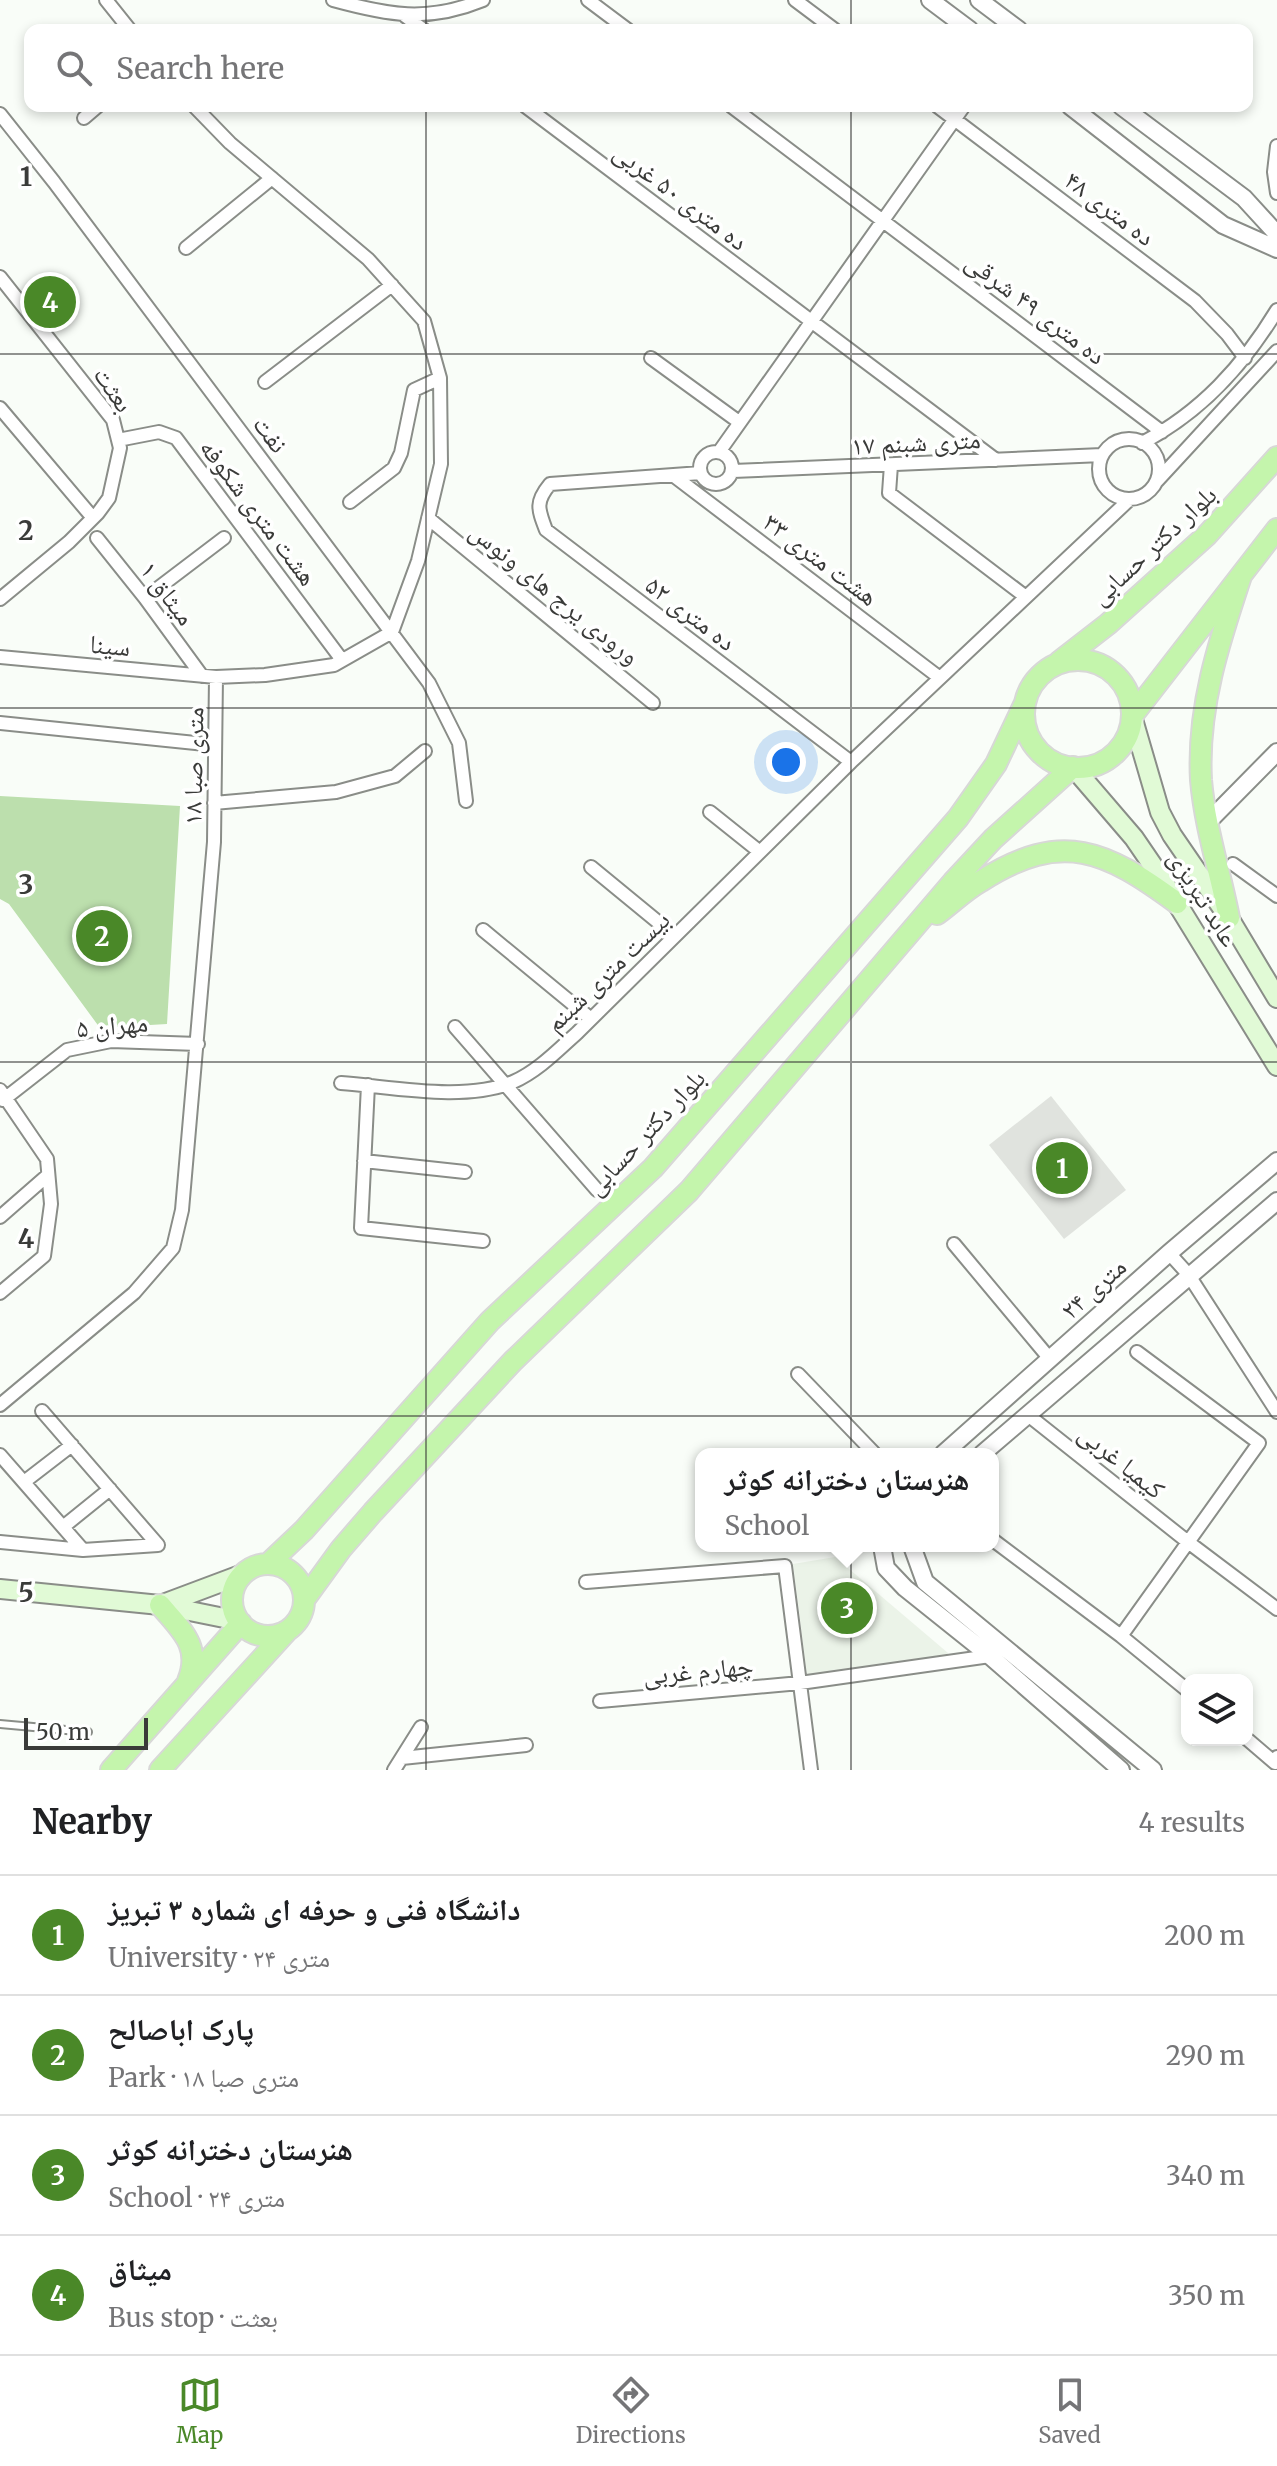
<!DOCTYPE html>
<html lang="en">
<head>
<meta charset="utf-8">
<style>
  :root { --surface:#fff; --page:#f6f6f6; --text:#202124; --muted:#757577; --line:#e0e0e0; --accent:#4a8828 }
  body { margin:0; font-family:Merriweather,"Noto Naskh Arabic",serif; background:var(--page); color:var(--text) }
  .controls { position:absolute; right:24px; bottom:24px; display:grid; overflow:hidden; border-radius:16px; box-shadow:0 4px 12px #0003 }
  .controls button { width:72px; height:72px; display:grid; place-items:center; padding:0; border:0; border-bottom:2px solid var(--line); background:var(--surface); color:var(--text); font:40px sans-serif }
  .scale { position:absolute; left:24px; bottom:20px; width:124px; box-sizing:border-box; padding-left:8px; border:4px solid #3a3b39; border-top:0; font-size:22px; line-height:28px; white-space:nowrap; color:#3a3b39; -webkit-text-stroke:6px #fff; paint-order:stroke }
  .you { position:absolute; left:786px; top:762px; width:28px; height:28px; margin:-20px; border:6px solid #fff; border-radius:50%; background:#1a73e8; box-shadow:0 0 0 12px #1a73e833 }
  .badge { display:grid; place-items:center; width:52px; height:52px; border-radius:50%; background:var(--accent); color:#fff; font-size:26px; font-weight:700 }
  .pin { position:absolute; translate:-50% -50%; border:4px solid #fff; box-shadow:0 2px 8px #0006 }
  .popup { position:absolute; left:695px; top:1448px; width:304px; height:104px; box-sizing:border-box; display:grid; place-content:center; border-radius:16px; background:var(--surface); filter:drop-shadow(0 2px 6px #0005); font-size:26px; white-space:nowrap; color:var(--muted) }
  .popup b { font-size:30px; color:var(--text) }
  .popup::after { content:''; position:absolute; left:50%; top:100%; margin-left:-16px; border:16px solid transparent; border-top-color:var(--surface) }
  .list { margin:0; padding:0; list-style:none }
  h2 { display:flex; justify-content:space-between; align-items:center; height:104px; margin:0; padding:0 32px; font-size:34px }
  h2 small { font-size:26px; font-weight:400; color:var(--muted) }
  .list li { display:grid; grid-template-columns:52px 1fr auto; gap:24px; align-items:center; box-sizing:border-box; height:120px; padding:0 32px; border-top:2px solid var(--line) }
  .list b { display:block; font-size:30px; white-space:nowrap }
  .list p { margin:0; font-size:26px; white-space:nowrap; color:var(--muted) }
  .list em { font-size:26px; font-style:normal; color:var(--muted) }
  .icon { flex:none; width:44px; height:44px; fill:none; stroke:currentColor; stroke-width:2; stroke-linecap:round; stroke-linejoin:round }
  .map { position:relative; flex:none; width:1277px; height:1770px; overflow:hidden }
  .search { position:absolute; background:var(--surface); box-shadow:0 4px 12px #0003; left:24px; right:24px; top:24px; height:88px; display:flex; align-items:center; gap:20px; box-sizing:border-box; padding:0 28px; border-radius:16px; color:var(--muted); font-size:30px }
  .sheet { height:584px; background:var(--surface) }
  nav { display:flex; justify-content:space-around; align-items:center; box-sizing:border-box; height:112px; border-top:2px solid var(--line); background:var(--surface); font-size:22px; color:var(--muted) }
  nav a { display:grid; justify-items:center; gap:4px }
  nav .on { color:var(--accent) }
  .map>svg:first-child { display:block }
  .built { fill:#ebf3e8 }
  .green { fill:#bcdfad }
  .building { fill:#e0e3de }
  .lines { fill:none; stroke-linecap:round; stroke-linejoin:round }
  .service-casing { stroke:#8a8d88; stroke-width:10 }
  .minor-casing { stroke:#8a8d88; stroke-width:16 }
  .tertiary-casing { stroke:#8a8d88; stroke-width:20 }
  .secondary-casing { stroke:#8a8d88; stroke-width:22 }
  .primary-casing { stroke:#d8d8d7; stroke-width:24 }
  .service { stroke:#fff; stroke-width:6 }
  .minor { stroke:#fff; stroke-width:12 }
  .tertiary { stroke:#fff; stroke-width:16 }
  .secondary { stroke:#e1fad6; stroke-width:18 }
  .primary { stroke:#c4f5ac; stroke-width:20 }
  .grid { fill:none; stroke:#3a3b39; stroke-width:2; stroke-opacity:0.55 }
  .labels { text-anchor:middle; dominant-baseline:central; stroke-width:7; stroke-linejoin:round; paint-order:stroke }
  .street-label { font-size:26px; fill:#3a3b39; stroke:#fff }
  .grid-label { font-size:26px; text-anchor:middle; font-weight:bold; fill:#3a3b39; stroke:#fff; stroke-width:7; stroke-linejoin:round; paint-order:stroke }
</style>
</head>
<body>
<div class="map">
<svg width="1277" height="1770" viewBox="0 0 1277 1770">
  <rect width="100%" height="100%" fill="#f9fdf8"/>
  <path class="built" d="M835,1557L948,1653L944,1660L807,1675L793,1564Z"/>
  <path class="green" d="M0,796L180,806L167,1024L100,1028L9,904L0,899Z"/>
  <path class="building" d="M1051,1096L1126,1190L1064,1239L989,1145Z"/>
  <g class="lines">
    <defs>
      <path id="service" d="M0,1724L88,1732"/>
      <path id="minor" d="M106,0L130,30
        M333,0C388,15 427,23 483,0
        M588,0L628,30
        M795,0L835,30
        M405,16L424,30
        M525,106L996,460
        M731,106L1162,432
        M937,106L1195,301L1227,334L1245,358
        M0,114L54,182L429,683L459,743L466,801
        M84,118L98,106
        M1277,146L1274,172L1277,193
        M186,248L272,178
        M0,277L113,420L120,448L109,498L98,513L69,542L0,599
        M651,358L739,422
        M265,382L392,285
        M0,408L93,518
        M1099 469a30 30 0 1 1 60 0a30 30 0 1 1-60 0Z
        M118,440L159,432L176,438L342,660
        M1142,443C1201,412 1243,366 1277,310
        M700 468a16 16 0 1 1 32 0a16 16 0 1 1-32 0Z
        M719,452L964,106
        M891,465L889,493L1026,597
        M733,471L1102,455
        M701,473L550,484C535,502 538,509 546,530L851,762
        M674,476L940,678
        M1157,481L1277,351
        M350,502L394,468L401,453L414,390L440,378
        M428,518L653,703
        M97,538L145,598L202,676
        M145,598L224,538
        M0,657L216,677L265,675L334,665L392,632L418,561L441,464L440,378L424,321L368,259L230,143L194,106
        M0,723L215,745
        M214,803L336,792L395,776L425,751
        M710,812L760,852
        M1233,864L1277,896
        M591,867L675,936
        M483,930L591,1019
        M455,1027L597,1190
        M341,1083C393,1087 465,1102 513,1082C538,1071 558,1050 577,1033L851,762L1130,499
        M368,1085L361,1228L483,1241
        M0,1090L47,1159L51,1204L44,1256L0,1293
        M3,1100L67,1050L111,1041L198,1044
        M364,1161L465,1172
        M0,1217L48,1175
        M954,1244L1050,1359
        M1169,1253L1188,1274L1277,1412
        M798,1374L875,1454
        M0,1405L134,1293L173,1248L182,1210L214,842L216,677
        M42,1411L158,1545
        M1028,1415L1188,1542L1277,1609
        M0,1455L83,1550L158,1545
        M24,1482L72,1445
        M63,1527L110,1489
        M993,1540L1121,1636L1187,1690
        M0,1542L83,1550
        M586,1582L785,1566L811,1770
        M1121,1636L1259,1443L1137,1352
        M600,1701L800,1683L990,1656
        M1247,1739L1275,1763L1277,1757
        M402,1758L526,1745
        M394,1770L421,1727"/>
      <path id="tertiary" d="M930,0L970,30
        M979,0L1019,30
        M1070,106L1223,225L1277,249
        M1121,106L1244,198L1277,234
        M1207,823L1277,752
        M943,1454L1169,1253L1277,1161
        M982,1454L1277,1201
        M882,1546L886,1568L905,1588L990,1656L1121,1770
        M912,1546L925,1582L1153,1770"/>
      <path id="secondary" d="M1132,716L1160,812L1172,835L1229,918L1277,998
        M1073,767L1134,838L1162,879L1277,1066
        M0,1589L160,1605L239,1621
        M163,1604L243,1574"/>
      <path id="primary" d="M1024 714a54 54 0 1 1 108 0a54 54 0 1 1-108 0Z
        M1059,662L1108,624L1207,535L1277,457
        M1132,716L1277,529
        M937,914C952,903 965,890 981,881C1063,829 1106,851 1177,903
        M1229,918C1220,872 1205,827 1201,780C1197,708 1219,642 1241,576
        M268,1564L304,1530L490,1321L653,1168L958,818L996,764L1024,705
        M232 1600a36 36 0 1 1 72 0a36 36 0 1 1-72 0Z
        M304,1600L341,1549L373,1512L513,1361L689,1191L953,882L993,839L1073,767
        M160,1605C181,1630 202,1646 188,1681
        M111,1770L241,1623
        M160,1770L287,1631"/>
    </defs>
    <use href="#service" class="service-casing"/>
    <use href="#minor" class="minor-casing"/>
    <use href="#tertiary" class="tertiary-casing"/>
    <use href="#secondary" class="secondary-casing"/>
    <use href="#primary" class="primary-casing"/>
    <use href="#service" class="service"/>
    <use href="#minor" class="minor"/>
    <use href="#tertiary" class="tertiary"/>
    <use href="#secondary" class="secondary"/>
    <use href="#primary" class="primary"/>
  </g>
  <path class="grid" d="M426,0V30M851,0V30M426,106V1770M851,106V1770M0,354H1277M0,708H1277M0,1062H1277M0,1416H1277"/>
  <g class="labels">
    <g class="street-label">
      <text transform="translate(681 196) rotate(37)">ده متری ۵۰ غربی</text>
      <text transform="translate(1110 208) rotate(37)">ده متری ۴۸</text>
      <text transform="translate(1036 308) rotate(37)">ده متری ۴۹ شرقی</text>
      <text transform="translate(114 389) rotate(56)">بعثت</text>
      <text transform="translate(271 434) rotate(53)">نفت</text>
      <text transform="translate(916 442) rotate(-3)">۱۷ متری شبنم</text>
      <text transform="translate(259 512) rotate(53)">هشت متری شکوفه</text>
      <text transform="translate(1153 545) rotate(-43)">بلوار دکتر حسابی</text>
      <text transform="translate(821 559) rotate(37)">هشت متری ۳۳</text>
      <text transform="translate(168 593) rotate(53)">میثاق ۱</text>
      <text transform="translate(555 593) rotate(39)">ورودی یرج های ونوس</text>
      <text transform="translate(691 613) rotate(37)">ده متری ۵۲</text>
      <text transform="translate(110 645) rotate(5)">سینا</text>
      <text transform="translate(193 766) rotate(-89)">متری صبا ۱۸</text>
      <text transform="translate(1204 898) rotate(58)">عابد تبریزی</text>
      <text transform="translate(607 971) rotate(-44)">بیست متری شبنم</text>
      <text transform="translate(112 1025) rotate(-5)">مهران ۵</text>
      <text transform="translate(645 1132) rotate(-47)">بلوار دکتر حسابی</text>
      <text transform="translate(1093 1288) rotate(-42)">۲۴ متری</text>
      <text transform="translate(1122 1461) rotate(39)">کیمیا غربی</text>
      <text transform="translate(698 1670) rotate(-5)">چهارم غربی</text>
    </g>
  </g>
  <g class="grid-label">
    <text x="26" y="186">1</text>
    <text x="26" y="540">2</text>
    <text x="26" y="894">3</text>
    <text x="26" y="1248">4</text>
    <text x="26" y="1602">5</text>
  </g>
</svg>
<div class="controls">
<button><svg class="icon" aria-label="layers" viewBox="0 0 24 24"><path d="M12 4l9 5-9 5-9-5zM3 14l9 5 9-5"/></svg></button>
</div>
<div class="scale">50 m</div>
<div class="you"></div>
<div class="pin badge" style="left:1062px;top:1168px">1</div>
<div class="pin badge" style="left:102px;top:936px">2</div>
<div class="pin badge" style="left:847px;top:1608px">3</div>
<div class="popup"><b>هنرستان دخترانه کوثر</b>School</div>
<div class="pin badge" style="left:50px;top:302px">4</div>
<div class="search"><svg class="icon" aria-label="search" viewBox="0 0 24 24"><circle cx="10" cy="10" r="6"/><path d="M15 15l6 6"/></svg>Search here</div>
</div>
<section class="sheet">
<h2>Nearby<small>4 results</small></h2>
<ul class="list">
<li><span class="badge">1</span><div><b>دانشگاه فنی و حرفه ای شماره ۳ تبریز</b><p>University · ۲۴ متری</p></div><em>200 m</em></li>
<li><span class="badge">2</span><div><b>پارک اباصالح</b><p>Park · متری صبا ۱۸</p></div><em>290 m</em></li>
<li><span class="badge">3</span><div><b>هنرستان دخترانه کوثر</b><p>School · ۲۴ متری</p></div><em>340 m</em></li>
<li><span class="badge">4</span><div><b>میثاق</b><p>Bus stop · بعثت</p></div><em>350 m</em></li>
</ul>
</section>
<nav>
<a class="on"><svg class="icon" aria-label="map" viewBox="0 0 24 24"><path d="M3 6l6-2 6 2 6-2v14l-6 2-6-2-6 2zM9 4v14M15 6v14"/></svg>Map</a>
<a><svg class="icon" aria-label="directions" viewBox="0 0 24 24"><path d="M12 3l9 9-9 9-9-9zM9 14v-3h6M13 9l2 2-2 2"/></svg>Directions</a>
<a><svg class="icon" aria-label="saved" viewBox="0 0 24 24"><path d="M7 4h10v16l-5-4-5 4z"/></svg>Saved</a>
</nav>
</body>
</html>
